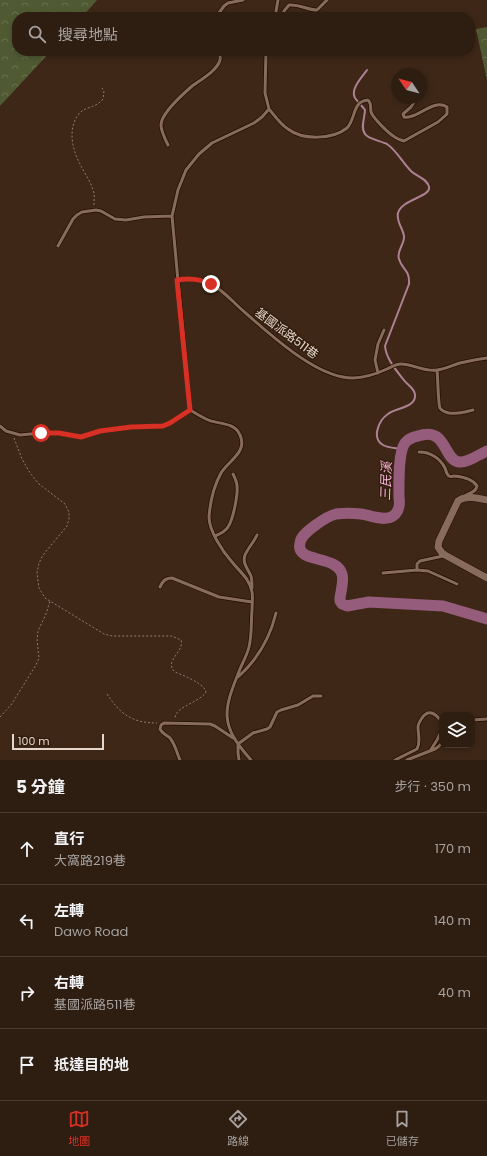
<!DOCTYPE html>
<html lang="zh-TW">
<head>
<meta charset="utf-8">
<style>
  :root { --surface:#2e1d11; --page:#3a2a1f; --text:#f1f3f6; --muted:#a7a29f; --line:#493b31; --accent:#d93025 }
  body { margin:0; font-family:Poppins,"Noto Sans TC",sans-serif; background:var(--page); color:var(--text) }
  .controls { position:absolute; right:12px; bottom:12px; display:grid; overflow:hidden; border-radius:8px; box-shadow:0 2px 6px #0003 }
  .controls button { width:36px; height:36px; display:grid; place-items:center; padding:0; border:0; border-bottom:1px solid var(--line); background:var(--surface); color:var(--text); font:20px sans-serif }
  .compass { position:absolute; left:391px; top:68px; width:36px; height:36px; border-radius:50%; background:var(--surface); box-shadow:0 2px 6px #0003; rotate:305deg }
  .scale { position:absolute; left:12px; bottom:10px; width:92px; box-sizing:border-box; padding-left:4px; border:2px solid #e5d5cb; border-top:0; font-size:11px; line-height:14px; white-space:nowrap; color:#e5d5cb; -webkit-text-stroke:3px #331d0d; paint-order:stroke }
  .stop { position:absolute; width:12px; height:12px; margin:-9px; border:3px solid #d93025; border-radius:50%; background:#fff }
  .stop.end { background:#d93025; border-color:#fff; box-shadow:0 1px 4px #0008 }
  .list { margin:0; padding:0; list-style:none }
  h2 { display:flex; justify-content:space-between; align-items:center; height:52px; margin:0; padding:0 16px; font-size:17px }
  h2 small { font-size:13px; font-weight:400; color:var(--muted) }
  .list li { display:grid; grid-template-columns:26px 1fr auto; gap:12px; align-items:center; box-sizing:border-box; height:72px; padding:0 16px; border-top:1px solid var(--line) }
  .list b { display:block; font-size:15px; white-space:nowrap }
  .list p { margin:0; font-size:13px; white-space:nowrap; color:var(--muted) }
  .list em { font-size:13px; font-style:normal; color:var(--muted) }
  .icon { flex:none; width:22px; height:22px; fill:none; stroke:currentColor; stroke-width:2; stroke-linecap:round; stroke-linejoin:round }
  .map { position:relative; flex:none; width:487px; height:760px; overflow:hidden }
  .search { position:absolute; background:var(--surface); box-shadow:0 2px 6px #0003; left:12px; right:12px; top:12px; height:44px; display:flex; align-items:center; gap:10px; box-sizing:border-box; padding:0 14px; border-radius:16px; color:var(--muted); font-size:15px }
  .sheet { height:340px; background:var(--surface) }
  nav { display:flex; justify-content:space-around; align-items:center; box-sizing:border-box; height:56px; border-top:1px solid var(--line); background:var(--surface); font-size:11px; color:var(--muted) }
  nav a { display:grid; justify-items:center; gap:2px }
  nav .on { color:var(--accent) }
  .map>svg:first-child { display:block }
  .forest { fill:url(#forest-crowns) }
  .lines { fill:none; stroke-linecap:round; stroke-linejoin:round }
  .stream { stroke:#ad8193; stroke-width:2 }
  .river { stroke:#955d7b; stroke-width:11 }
  .service-casing { stroke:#240f02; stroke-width:4.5 }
  .tertiary-casing { stroke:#240f02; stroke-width:8 }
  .path { stroke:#907c6f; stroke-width:1; stroke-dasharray:2 2; stroke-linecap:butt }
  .service { stroke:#886c5b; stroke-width:3 }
  .tertiary { stroke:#886c5b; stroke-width:7 }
  .route { stroke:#d93025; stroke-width:5 }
  .labels { text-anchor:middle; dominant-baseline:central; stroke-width:3; stroke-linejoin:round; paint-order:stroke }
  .street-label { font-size:12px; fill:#e5d5cb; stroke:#331d0d }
  .water-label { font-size:13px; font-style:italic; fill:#f8b4d7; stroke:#331d0d }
</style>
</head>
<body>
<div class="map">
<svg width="487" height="760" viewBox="0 0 487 760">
  <defs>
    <pattern id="forest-crowns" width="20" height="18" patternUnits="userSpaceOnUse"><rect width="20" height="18" fill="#505a32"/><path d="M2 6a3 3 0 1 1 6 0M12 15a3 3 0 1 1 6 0" fill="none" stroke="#69714e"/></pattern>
  </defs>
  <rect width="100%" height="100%" fill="#3e2717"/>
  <path class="forest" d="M0,0H97L82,17H17V51H51L0,106Z
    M487,27V80L476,29Z"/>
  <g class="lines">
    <path class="stream" d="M367,70C362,77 350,89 355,98C358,102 362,106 365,110C365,117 360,128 365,134C368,139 381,141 387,144C397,151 402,162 411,171C416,176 428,179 429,187C431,197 402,199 398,213C396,222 403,228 404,236C405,244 396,251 399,259C402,270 410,269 409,284L385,346C386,358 395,369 403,379C406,384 416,389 415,396C415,408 395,408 388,414C379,420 371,438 383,445C388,448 396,448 401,449"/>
    <path class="river" d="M487,451C480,454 467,463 459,462C443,460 447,426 418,436C413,437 408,439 405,443C398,452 399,485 399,497C400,504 400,511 393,516C384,522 370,515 361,514C353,513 344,513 336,514C327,516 320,522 313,527C307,532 301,536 300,543C295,564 336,554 342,574C344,580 341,591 340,598V601L342,604L347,606L369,602L443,606L487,619"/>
    <defs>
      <path id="service" d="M216,17L224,6L228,3L243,0
        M275,17L278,0
        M282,17L284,11L289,5C300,4 307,10 317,10L327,0
        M421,89V91
        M411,98H412
        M269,109C275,116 280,124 288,129C302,140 332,140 347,128C356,119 352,101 368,100C372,104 370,107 371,112C373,118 389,134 395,137C397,139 401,140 404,141L438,122L447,114V107C433,98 417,120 404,117L403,114L411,107L417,98
        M168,145C165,139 161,131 161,125C161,114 183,94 191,87C200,80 217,71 220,60C221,56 220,54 218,51
        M58,246L73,219L77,215L82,212L96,210L101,211L115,219L126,220L144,217L172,216
        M177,280C189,278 199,278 210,284C222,289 231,300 240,308C266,331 309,371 343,377C357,380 374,375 387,369C391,367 396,364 401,364C413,364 424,372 437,370C445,369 453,365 460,363C469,361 478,359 487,358
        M437,370C438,377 438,404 440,408C443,413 452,414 458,413C463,413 468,411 473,410
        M378,373L375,360L378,344L384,330
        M0,426L6,431L20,435L41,433H59L81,437L100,431L131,427L163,426L170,423L190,410
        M419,452C430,452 440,458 445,468C446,470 446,474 449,476C451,477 453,476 455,476C464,477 473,479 477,486C476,492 470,493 466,495
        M215,536C220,534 225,532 228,527C233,520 238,495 237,486C237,482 235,478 233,474
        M417,570L428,571L457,584
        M383,573L417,570V564L420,561L443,556
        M160,587C163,581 165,578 172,578L219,597L252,602
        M252,588C252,584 252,580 251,576C248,569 242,563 245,555C248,548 254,542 257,535
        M238,677C257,660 270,638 276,613
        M472,720L487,719
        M430,751L437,740L442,730
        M180,760C177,753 175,744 170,738C166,735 162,733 160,729L161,725L164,723L210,724L215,726L233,738
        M239,760L238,753V744L253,733L267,729L270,727L277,712L281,710L298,705L313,696H321
        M251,760C219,724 223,711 240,669C243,662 247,655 249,647C252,635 251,622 252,610C252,605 253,598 252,592C250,579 240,572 232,562C223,552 209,531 209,517C210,503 214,486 221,473C228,461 248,452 240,435C234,421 217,425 206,419C200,416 195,413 190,410L172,216L178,190L186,170L199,154L212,143L254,123L262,117L269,109L265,93L266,51
        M395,760L417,749C421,742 418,735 418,727C418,724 420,721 422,718C429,708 436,714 442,722
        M407,760L435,749L438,747L442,743"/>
      <path id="tertiary" d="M487,500C478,498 465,495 458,501L439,541L438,547L442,553L445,555L487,578"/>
    </defs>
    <use href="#service" class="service-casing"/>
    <use href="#tertiary" class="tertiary-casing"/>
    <path class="path" d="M94,205C94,200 95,194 93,190C90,180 83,171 79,162C72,148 68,129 78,115C84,106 95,109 103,99L104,91L102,88
      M14,438L22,459L30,473L39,484L65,504L69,512V519L67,526L43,555L39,563L37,573L39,588L45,598L104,634L112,636H172L181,640C185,652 163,661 175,672C184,676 204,683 206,692C199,703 176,706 175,718
      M107,694C120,714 132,723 157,723
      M0,717L11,705L36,665L39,658L37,640L38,631L46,614L50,601"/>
    <use href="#service" class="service"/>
    <use href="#tertiary" class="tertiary"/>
  </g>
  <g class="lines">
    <path class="route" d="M41,433H59L81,437L100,431L131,427L163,426L170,423L190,410L177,280C191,278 198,279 211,284"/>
  </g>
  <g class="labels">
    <g class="street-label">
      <text transform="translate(287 333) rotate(37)">基國派路511巷</text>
    </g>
    <g class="water-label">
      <text transform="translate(386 481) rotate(-88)">三民溪</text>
    </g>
  </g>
</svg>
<div class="controls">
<button><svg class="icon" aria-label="layers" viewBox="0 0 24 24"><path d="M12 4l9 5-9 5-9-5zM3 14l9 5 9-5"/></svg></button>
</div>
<svg class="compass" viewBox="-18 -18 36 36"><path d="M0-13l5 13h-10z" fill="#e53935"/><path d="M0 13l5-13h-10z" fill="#a7a29f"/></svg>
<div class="scale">100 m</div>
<div class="stop" style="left:41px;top:433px"></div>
<div class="stop end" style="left:211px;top:284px"></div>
<div class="search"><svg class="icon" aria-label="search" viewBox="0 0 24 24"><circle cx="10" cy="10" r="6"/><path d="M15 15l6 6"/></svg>搜尋地點</div>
</div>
<section class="sheet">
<h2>5 分鐘<small>步行 · 350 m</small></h2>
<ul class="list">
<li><svg class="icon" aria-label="ahead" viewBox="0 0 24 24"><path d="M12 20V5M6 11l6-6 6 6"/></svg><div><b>直行</b><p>大窩路219巷</p></div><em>170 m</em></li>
<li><svg class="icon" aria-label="left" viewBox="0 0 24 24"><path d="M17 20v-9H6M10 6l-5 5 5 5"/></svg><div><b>左轉</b><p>Dawo Road</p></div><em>140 m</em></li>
<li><svg class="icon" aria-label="right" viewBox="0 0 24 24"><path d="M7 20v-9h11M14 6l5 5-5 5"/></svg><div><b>右轉</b><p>基國派路511巷</p></div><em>40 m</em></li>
<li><svg class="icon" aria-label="arrive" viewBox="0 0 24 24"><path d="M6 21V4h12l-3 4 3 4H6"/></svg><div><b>抵達目的地</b></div></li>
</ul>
</section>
<nav>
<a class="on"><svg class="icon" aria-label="map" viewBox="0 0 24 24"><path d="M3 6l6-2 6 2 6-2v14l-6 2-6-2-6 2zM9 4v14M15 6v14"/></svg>地圖</a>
<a><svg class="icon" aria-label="directions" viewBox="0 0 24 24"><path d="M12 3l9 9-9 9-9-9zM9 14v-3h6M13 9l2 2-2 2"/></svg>路線</a>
<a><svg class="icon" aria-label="saved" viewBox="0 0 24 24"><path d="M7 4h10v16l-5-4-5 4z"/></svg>已儲存</a>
</nav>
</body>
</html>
